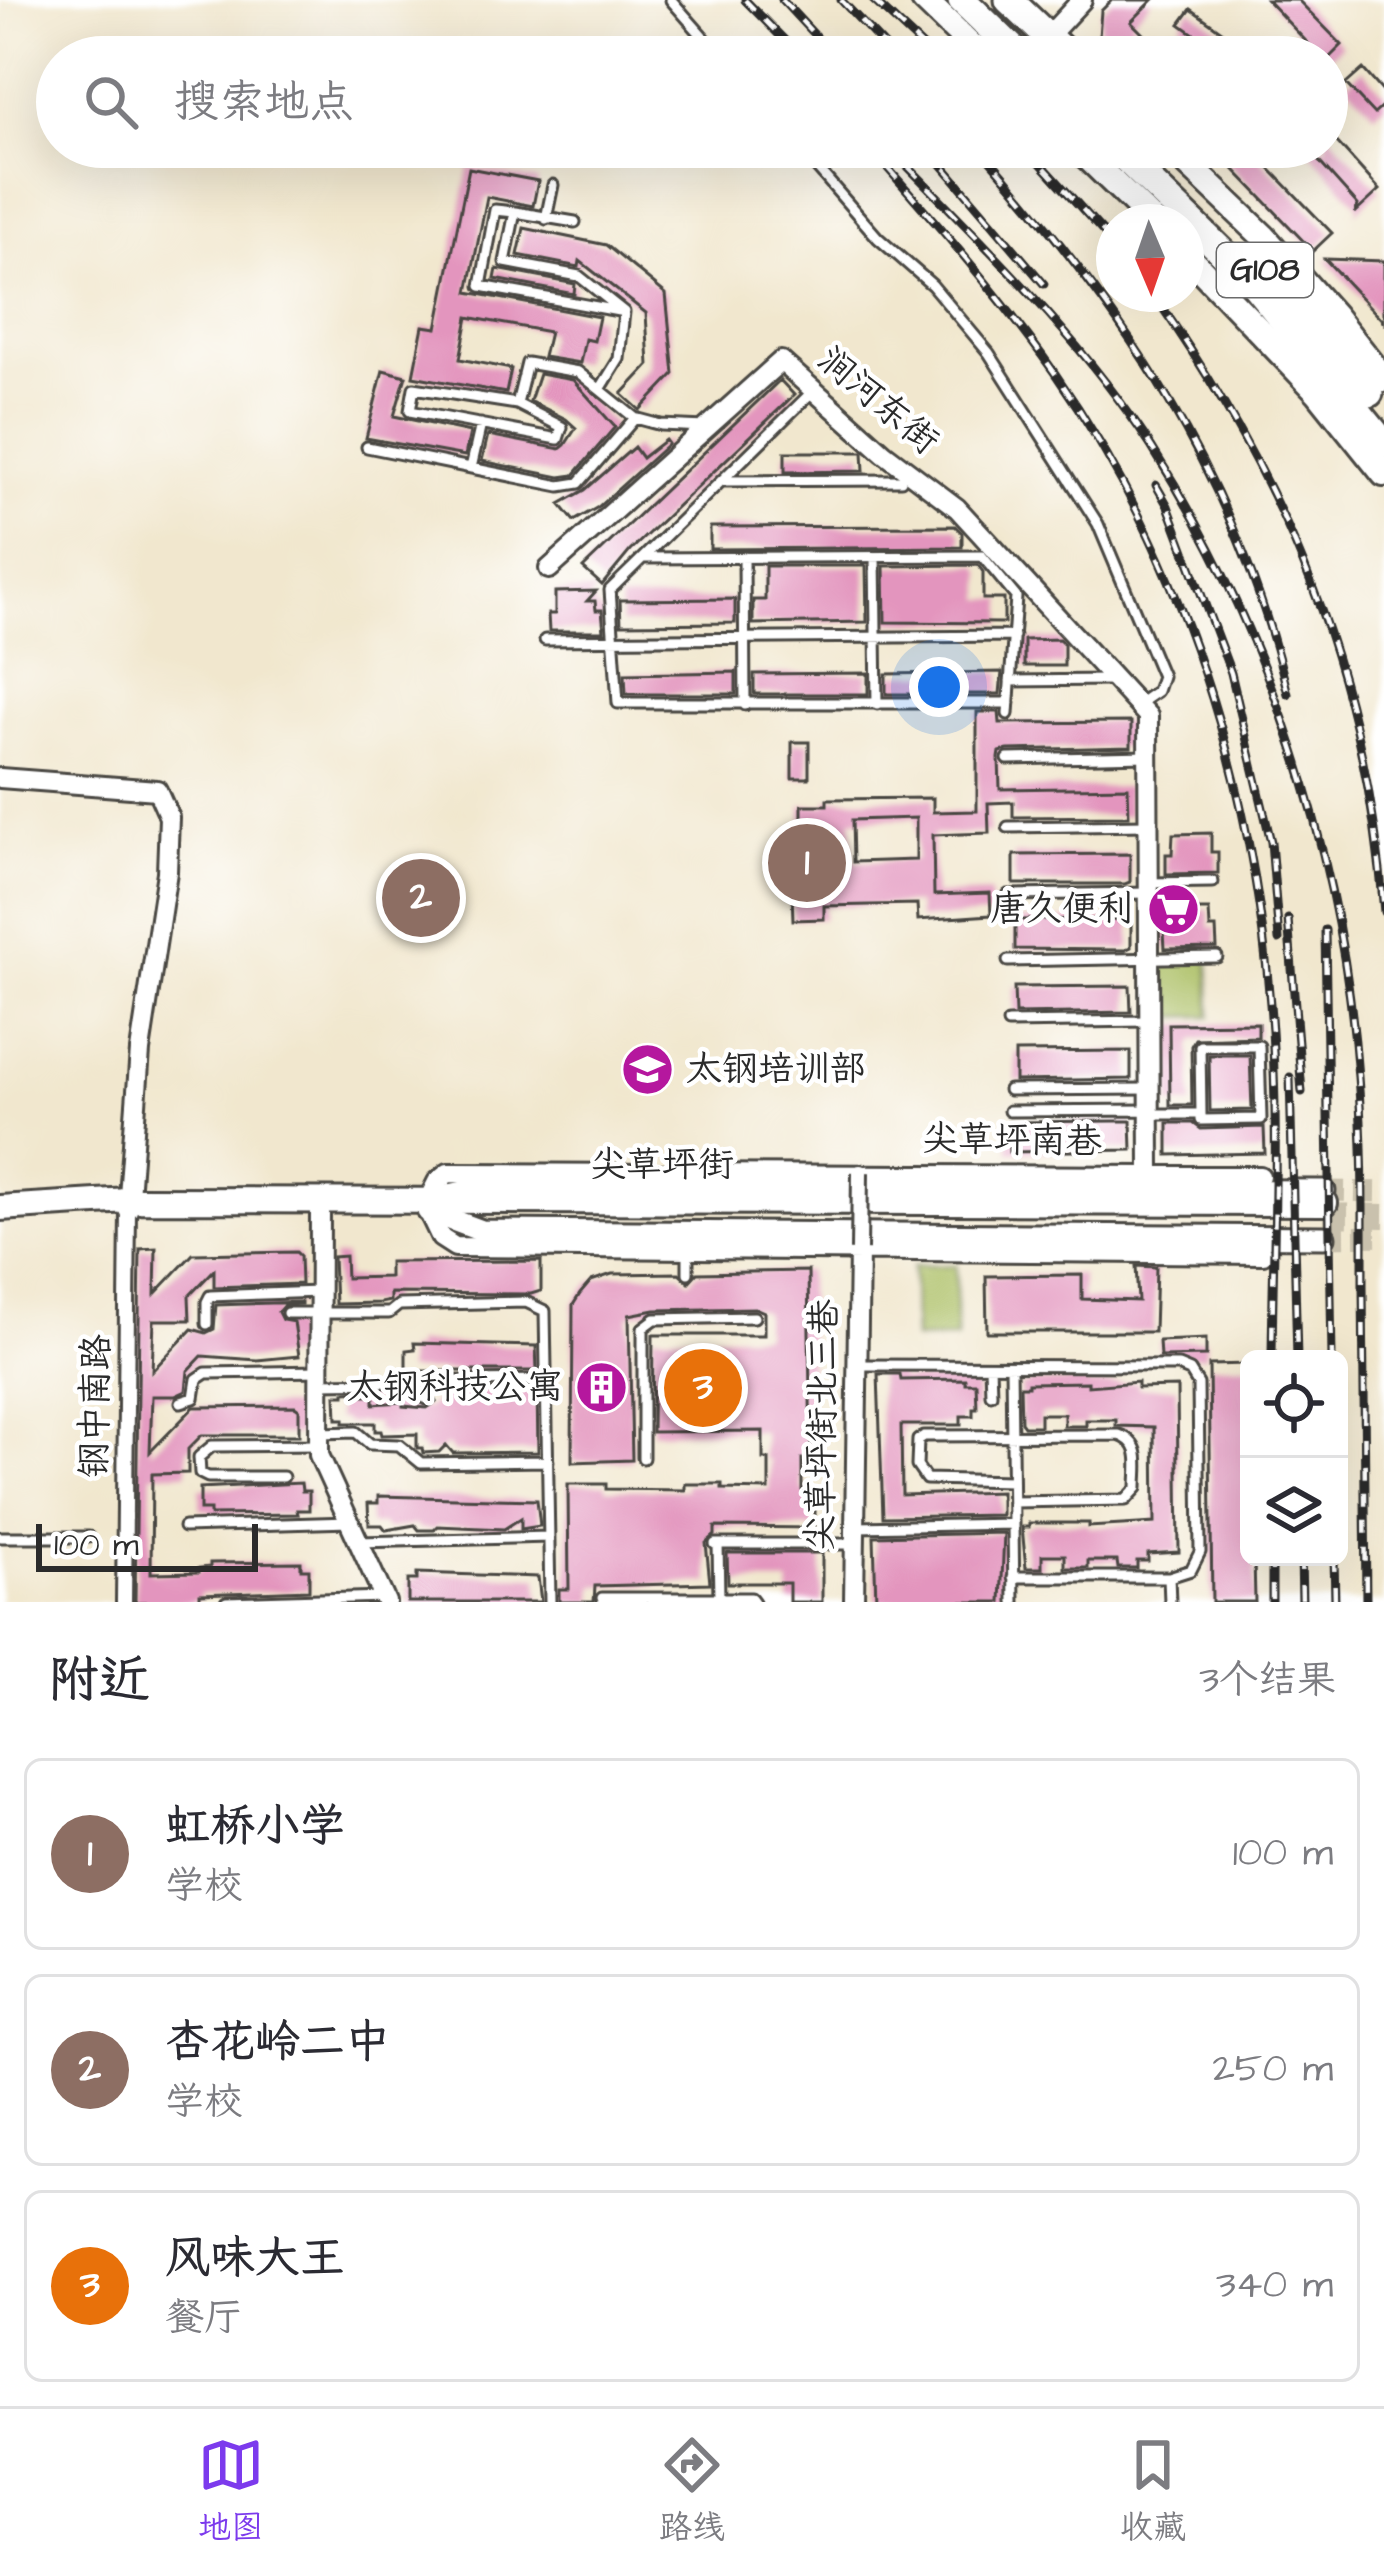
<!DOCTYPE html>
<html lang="zh">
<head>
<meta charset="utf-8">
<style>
  :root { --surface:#fff; --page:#f7f7f7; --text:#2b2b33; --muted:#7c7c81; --line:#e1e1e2; --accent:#7c3aed }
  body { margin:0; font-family:"Architects Daughter","LXGW WenKai TC",sans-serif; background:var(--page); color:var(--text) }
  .controls { position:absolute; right:36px; bottom:36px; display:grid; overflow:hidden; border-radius:18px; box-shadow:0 12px 48px #0002 }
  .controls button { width:108px; height:108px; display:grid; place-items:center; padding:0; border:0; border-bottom:3px solid var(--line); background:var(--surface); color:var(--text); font:60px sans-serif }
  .compass { position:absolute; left:1096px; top:204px; width:108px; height:108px; border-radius:50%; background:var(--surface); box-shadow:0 12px 48px #0002; rotate:178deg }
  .scale { position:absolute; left:36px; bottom:30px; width:222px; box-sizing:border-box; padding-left:12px; border:6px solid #2b2b2b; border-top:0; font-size:33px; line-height:42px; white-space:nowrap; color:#2b2b2b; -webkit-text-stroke:9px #fff; paint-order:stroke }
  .you { position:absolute; left:939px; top:687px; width:42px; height:42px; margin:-30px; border:9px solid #fff; border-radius:50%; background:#1a73e8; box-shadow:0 0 0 18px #1a73e833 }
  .badge { display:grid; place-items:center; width:78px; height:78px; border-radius:50%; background:var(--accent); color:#fff; font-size:39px; font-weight:700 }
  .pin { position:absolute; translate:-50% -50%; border:6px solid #fff; box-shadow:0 3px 12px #0006 }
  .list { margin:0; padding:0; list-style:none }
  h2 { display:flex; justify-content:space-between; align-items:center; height:156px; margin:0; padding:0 48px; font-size:51px }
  h2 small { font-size:39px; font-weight:400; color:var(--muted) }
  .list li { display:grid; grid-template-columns:78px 1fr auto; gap:36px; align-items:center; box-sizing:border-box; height:192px; margin:0 24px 24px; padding:0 24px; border:3px solid var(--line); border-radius:18px }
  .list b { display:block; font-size:45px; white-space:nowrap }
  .list p { margin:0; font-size:39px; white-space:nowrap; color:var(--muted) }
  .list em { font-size:39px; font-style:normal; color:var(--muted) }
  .icon { flex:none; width:66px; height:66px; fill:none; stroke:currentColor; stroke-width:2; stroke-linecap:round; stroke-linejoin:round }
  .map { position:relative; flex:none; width:1384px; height:1602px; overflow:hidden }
  .search { position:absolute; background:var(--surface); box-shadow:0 12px 48px #0002; left:36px; right:36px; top:36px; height:132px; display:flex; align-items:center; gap:30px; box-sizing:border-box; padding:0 42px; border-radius:66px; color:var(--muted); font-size:45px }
  .sheet { height:804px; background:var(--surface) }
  nav { display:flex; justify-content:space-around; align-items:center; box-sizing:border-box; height:168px; border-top:3px solid var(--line); background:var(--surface); font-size:33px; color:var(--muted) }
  nav a { display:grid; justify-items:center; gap:6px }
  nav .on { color:var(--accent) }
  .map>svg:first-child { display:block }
  .green { fill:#aabe62; stroke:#6a7446; stroke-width:3 }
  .building { fill:#e395be; fill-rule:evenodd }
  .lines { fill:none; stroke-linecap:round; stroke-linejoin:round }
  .tertiary-tunnel { stroke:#c9c1ad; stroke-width:21; stroke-dasharray:21 10; stroke-linecap:butt }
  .secondary-tunnel { stroke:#c9c1ad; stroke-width:24; stroke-dasharray:24 12; stroke-linecap:butt }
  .service-casing { stroke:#494743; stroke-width:15 }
  .pedestrian-casing { stroke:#494743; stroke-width:20 }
  .minor-casing { stroke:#494743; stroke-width:24 }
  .tertiary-casing { stroke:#494743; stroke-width:27 }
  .secondary-casing { stroke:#494743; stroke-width:30 }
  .primary-casing { stroke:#494743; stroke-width:33 }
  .service { stroke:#fff; stroke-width:9 }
  .pedestrian { stroke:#fff; stroke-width:14 }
  .minor { stroke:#fff; stroke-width:18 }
  .tertiary { stroke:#fff; stroke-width:21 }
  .secondary { stroke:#fff; stroke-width:24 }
  .primary { stroke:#fff; stroke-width:27 }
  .rail-casing { stroke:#2b2b2b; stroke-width:9 }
  .rail { stroke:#fff; stroke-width:4.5; stroke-dasharray:14; stroke-linecap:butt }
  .pedestrian-bridge-casing { stroke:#494743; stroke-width:20; stroke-linecap:butt }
  .pedestrian-bridge { stroke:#fff; stroke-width:14 }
  .labels { text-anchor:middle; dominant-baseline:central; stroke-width:9; stroke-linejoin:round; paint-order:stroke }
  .shield { fill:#fff; stroke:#6b6b6b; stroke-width:3 }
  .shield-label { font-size:33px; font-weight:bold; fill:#2b2b2b }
  .street-label { font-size:36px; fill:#2b2b2b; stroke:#fff }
  .poi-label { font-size:36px; fill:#2b2b2b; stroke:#fff; text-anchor:end }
</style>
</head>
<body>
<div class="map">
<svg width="1384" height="1602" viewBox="0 0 1384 1602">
  <rect width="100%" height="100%" fill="#fff"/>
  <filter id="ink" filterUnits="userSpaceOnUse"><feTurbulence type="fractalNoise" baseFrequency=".00833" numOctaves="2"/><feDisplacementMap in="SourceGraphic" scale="24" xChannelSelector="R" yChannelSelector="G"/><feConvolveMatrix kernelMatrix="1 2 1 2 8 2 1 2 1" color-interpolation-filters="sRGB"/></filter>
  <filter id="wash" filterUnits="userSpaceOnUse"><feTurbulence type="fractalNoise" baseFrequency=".004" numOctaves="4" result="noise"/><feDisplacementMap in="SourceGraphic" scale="48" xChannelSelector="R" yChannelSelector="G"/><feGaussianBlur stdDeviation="2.7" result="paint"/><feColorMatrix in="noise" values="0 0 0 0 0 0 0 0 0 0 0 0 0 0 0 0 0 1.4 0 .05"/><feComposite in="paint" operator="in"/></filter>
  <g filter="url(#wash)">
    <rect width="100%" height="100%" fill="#f1e7ce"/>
    <path class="green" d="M1209,960L1211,1016L1162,1017L1160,961Z
      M956,1265V1339H914L913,1266Z"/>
    <g id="blocks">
      <path class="building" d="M1112,0H1153L1131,22L1166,57H1120L1099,37L1101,11Z
        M1267,0H1298L1342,45L1327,60L1321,57Z
        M1191,9L1258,57H1226L1180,24Z
        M1363,69L1384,93V105L1374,114L1346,84Z
        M1327,131L1380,190L1355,213L1358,205L1306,147H1327Z
        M1213,147H1249L1332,233L1313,251Z
        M469,168L538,181L533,206L487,197L468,292L599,317L594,341L585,339L580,363L543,357L549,332L468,317L460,359L511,369L506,393L413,376L423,326L437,328Z
        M524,228L606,245L666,294L674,374L640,410L622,394L649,365L646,313L580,261L579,267L518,255Z
        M1325,259L1384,261V322Z
        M497,269L575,284L574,294L495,279Z
        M383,370L406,376L394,416L470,432L465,456L366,438Z
        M539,374L573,380L615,427L574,475L560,477L482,461L488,435L560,449L565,445L576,428L566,419L530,401Z
        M780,380L794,395L630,551L602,585L583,568Z
        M665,440L668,444L598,507L574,521L560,504L585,490L634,447L642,458Z
        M785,452H863L864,471L785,472Z
        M955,526L962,533V547L710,549V527Z
        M978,565L983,572V599H1004V623L885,622L884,566Z
        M765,566H866L867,622L753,624V600H765Z
        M596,591L587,601H595L596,610H602L604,631H549L548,614H555V592Z
        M735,599V623L621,624L620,600Z
        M1059,639L1064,644V666H1024V640Z
        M736,672V694H626L625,674Z
        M1002,672L1000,694H886V674Z
        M868,673V694H754V674Z
        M977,712H999L1000,723L1131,722V747L1008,750L1000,752L999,758L1000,789L1128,787L1129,816L1013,817V802L988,803L989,833L933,835L934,895L990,893L991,915L918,920L917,904L824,906V919L793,920L791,867L824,866L823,821H802V805H827V799L933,798V812L977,811ZM916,818V860L853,862L852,820Z
        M792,742H809V778H792Z
        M1211,833V852H1218V873L1166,874V854H1172L1173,834Z
        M1130,854V882L1125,884H1014V855Z
        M1171,910H1209L1210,928H1216L1217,948L1165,949L1164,931H1171Z
        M1131,919V947L1125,950L1015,949V920Z
        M1130,986L1131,1012L1015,1014L1014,987Z
        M1258,1023V1037L1195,1039L1191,1046L1192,1105H1170L1169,1024Z
        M1131,1051V1079L1015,1081V1052Z
        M1209,1055H1250L1252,1110L1210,1111Z
        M1116,1121H1131L1132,1150L1009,1152L1008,1122Z
        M1168,1123H1193L1201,1129L1264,1127L1265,1153L1168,1155Z
        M156,1248L155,1294L193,1254L296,1252L300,1256L301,1284L214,1287V1270L189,1296L190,1320H154L152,1371L192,1329L206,1333L214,1329L216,1305L301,1302V1304L284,1305L278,1312L282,1320L294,1322L299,1356L257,1360L202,1356L188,1371L186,1391L175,1396H152L150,1452L194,1407L295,1406L299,1409V1435H202L188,1449V1473L152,1474L151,1573L199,1572V1568L210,1567V1563L301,1562V1569H309V1590L200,1594V1599L189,1602H135L140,1249Z
        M345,1256L346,1278L389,1277V1262L541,1261V1291L531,1294L390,1293V1301L380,1303L335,1304L333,1257Z
        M1136,1266L1156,1267L1154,1332H987L986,1276L1082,1275V1299L1138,1301Z
        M808,1271L811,1459H802V1490H815V1528L715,1527V1535L706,1543L710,1583L595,1586L594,1602H559V1589H569L568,1484H606V1489L685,1490V1484H722V1489L769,1490V1459H763V1431L652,1432L653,1335H764V1312L755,1308L655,1310L629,1315L632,1460L572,1462L573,1305L580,1294L591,1281L612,1274L679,1273L689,1282L697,1273Z
        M1206,1339V1356L1160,1357L1159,1341Z
        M414,1343L536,1346L537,1371H406V1350L415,1349Z
        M1249,1364V1557H1254L1255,1602H1212L1209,1365Z
        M878,1374H900L901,1380L965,1379V1383H976L977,1408H973V1416H961V1425H901L902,1495L1001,1492V1515L883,1517Z
        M1088,1382V1386L1138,1382V1388L1177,1387L1179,1552L1148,1554V1561H1137V1568H1118L1117,1561H1088V1568H1065V1555H1042V1568H1026L1022,1527H1029V1523H1089V1527L1155,1523L1154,1427L1116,1426V1420H1086V1426H1064V1414H1040V1426H1024L1021,1422L1020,1386H1028V1383Z
        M537,1389L538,1452L453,1453L446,1445L439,1452L423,1453L422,1448H417V1434L382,1435L381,1431H375V1423H344V1419H337L336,1395H345V1392L365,1391V1395H374V1404L403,1402V1406L427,1408L436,1402L430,1391Z
        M301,1483L302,1491H309V1510H297L298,1514L210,1515V1510H200V1488Z
        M378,1496L537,1500L540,1526L521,1529V1518L504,1529L438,1526L434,1530H419L415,1525L386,1530L382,1525H369L368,1503H378Z
        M1004,1533L1001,1602H876L874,1536Z
        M727,1553H822V1602H789V1583H728Z
        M417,1573L538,1577L541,1602H408V1580H417Z"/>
    </g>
  </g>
  <g filter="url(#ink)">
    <use href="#blocks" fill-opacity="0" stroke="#494743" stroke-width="3"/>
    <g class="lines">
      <path class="tertiary-tunnel" d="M1324,1191L1384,1192
        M1324,1237L1384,1236"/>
      <path class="secondary-tunnel" d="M1324,1215L1384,1216"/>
      <defs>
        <path id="service" d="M671,0L721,57
          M799,147L878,238L932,285L989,353L1098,524L1162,676L1157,691L1138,704
          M515,212L495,210L481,286L619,311
          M546,219L553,185
          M575,222L515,212L505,262L579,276L624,312L619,359L601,388
          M414,388L517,404L562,427L558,439L410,411Z
          M814,390L610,590L618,703H1009
          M517,404L527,363L578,372L635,418L661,425L705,427
          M367,447L560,486L579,483L635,418
          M471,468L481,424
          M721,481L901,480
          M744,557L745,705
          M875,557L877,704
          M643,558L982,556L1016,597L1008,714
          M545,640L1014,636
          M1010,681L1112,680
          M1008,759L1148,756
          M1008,827L1148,825
          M1149,883L1213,882
          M1008,895L1149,893
          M1008,961L1217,957
          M1008,1023L1147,1021
          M1009,1090L1150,1089
          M1009,1111L1150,1110
          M1150,1114H1201V1120L1261,1119L1259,1046H1200L1201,1114
          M688,1250V1273
          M287,1313H389L399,1305L526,1302L545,1311L550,1602
          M207,1324V1302L210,1296L319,1292
          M857,1365L1178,1366L1190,1371L1198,1384L1200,1552L1191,1570L1169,1577H1013
          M990,1366L991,1394
          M1011,1366L1014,1602
          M413,1381L418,1395L427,1399
          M319,1383L548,1380
          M181,1402L194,1398L197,1379L206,1373L319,1371
          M319,1433L356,1432L370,1444L399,1445L421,1463L548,1461
          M643,1458V1328L655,1319L754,1317
          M283,1477H208L200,1473L199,1457L212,1446L319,1445
          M1012,1481L926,1479L917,1466L918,1440L924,1436L1119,1435C1144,1443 1137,1466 1137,1488L1126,1500L1013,1502
          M184,1527L350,1522
          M856,1527L1013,1524
          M0,1537H89
          M359,1542L549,1537
          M715,1544H854
          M718,1544L719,1598
          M1169,1577L1170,1602
          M602,1598H751L754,1602
          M226,1602L383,1597"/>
        <path id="pedestrian" d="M124,1602L128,1210"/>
        <path id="minor" d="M1054,30L1082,0
          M0,778L157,790L169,817L167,872L140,1051L128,1210
          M1150,1176H1260
          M428,1200L437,1182L448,1173L1150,1176L1148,716L957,508L884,453L781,361L549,569
          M320,1210L319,1455L386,1602
          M428,1211L441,1238L455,1247L1263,1254
          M854,1602L859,1250"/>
        <path id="tertiary" d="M450,1195L486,1187L1324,1191
          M428,1211L482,1231L1324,1237"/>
        <path id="secondary" d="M924,0L983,57
          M1077,147L1154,222
          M1170,147L1264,237L1334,316L1384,379
          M1186,254L1319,393L1384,474
          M0,1208L128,1200L1325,1203"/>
        <path id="primary" d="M962,0L1021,57
          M1009,0L1069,57
          M1114,147L1250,279L1384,444
          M1167,147L1174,154
          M1282,289L1369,393"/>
      </defs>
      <use href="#service" class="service-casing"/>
      <use href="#pedestrian" class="pedestrian-casing"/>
      <use href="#minor" class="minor-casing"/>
      <use href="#tertiary" class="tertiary-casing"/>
      <use href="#secondary" class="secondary-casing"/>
      <use href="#primary" class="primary-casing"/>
      <use href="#service" class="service"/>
      <use href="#pedestrian" class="pedestrian"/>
      <use href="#minor" class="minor"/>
      <use href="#tertiary" class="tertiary"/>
      <use href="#secondary" class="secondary"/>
      <use href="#primary" class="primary"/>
      <defs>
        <path id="rail" d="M745,0L801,57
          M782,0L835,57
          M841,0L895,57
          M873,0L934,57
          M869,147C934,220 998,293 1054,372C1183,556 1253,781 1270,1004C1280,1121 1273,1241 1272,1359
          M889,147C981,242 1078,334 1151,446C1270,632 1342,857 1358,1077C1364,1146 1363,1216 1363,1285C1364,1391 1365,1496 1366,1602
          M927,147L1044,284
          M979,147C1126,314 1235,474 1288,694
          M1026,147L1114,244
          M1153,294C1289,487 1365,675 1384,912
          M1156,485L1168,506L1231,673L1271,842L1279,940
          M1288,919L1302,1092
          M1325,930L1332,1359
          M1290,1077L1297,1359
          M1272,1557V1602
          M1301,1557L1302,1602
          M1334,1557L1335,1602"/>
      </defs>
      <use href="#rail" class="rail-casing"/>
      <use href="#rail" class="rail"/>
      <defs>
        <path id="pedestrian-bridge" d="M859,1250L860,1172"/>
      </defs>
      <use href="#pedestrian-bridge" class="pedestrian-bridge-casing"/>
      <use href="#pedestrian-bridge" class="pedestrian-bridge"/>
    </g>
  </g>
  <defs>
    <symbol id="supermarket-disc" viewBox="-11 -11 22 22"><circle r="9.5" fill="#b5179e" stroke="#fff"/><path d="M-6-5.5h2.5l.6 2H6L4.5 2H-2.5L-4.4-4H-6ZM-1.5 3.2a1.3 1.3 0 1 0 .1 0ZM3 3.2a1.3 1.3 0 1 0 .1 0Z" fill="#fff"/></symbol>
    <symbol id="school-disc" viewBox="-11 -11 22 22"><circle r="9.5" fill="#b5179e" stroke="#fff"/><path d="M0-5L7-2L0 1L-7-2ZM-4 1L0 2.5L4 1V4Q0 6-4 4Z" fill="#fff"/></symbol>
    <symbol id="building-disc" viewBox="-11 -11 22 22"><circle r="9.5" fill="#b5179e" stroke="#fff"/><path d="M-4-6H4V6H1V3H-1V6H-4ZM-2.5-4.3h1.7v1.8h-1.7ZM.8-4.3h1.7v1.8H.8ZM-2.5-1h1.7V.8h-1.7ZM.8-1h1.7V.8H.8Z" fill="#fff"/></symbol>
  </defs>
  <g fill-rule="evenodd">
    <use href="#supermarket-disc" x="1144" y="880" width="59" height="59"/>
    <use href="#school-disc" x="618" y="1040" width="59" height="59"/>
    <use href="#building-disc" x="572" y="1358" width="59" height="59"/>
  </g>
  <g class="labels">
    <rect class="shield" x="1217" y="243" width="96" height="54" rx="9"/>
    <g class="shield-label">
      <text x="1265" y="270">G108</text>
    </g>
    <g class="street-label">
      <text transform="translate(878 401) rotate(40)">涧河东街</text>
      <text transform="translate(1012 1141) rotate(1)">尖草坪南巷</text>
      <text x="662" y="1165">尖草坪街</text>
      <text transform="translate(96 1406) rotate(-89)">钢中南路</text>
      <text transform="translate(823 1425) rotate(-89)">尖草坪街北三巷</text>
    </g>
    <g class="poi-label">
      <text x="1134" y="909">唐久便利</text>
      <text x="686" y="1069" text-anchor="start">太钢培训部</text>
      <text x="563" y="1387">太钢科技公寓</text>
    </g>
  </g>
</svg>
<div class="controls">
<button><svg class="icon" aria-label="locate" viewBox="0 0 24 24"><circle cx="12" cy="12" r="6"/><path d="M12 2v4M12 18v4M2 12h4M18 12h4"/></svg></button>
<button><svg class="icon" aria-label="layers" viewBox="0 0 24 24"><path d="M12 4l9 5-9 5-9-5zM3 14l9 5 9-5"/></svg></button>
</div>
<svg class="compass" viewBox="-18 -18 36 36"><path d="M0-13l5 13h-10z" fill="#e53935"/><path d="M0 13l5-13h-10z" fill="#7c7c81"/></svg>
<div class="scale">100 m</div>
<div class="you"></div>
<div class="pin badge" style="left:807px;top:863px;background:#8d6e63">1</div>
<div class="pin badge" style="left:421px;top:898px;background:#8d6e63">2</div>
<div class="pin badge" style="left:703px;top:1388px;background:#e8710a">3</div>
<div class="search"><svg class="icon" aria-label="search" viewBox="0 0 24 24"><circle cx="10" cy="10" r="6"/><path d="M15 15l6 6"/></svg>搜索地点</div>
</div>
<section class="sheet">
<h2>附近<small>3个结果</small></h2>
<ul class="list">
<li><span class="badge" style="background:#8d6e63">1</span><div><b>虹桥小学</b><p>学校</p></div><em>100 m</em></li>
<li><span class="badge" style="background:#8d6e63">2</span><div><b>杏花岭二中</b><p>学校</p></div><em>250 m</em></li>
<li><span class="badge" style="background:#e8710a">3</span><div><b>风味大王</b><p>餐厅</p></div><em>340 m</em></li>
</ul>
</section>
<nav>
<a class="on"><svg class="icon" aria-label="map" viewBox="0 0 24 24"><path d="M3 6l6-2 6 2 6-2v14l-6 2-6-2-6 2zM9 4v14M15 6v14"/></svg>地图</a>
<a><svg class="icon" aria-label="directions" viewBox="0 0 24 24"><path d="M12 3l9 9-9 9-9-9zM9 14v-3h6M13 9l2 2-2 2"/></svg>路线</a>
<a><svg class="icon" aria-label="saved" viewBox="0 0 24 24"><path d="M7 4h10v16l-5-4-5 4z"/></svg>收藏</a>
</nav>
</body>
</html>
